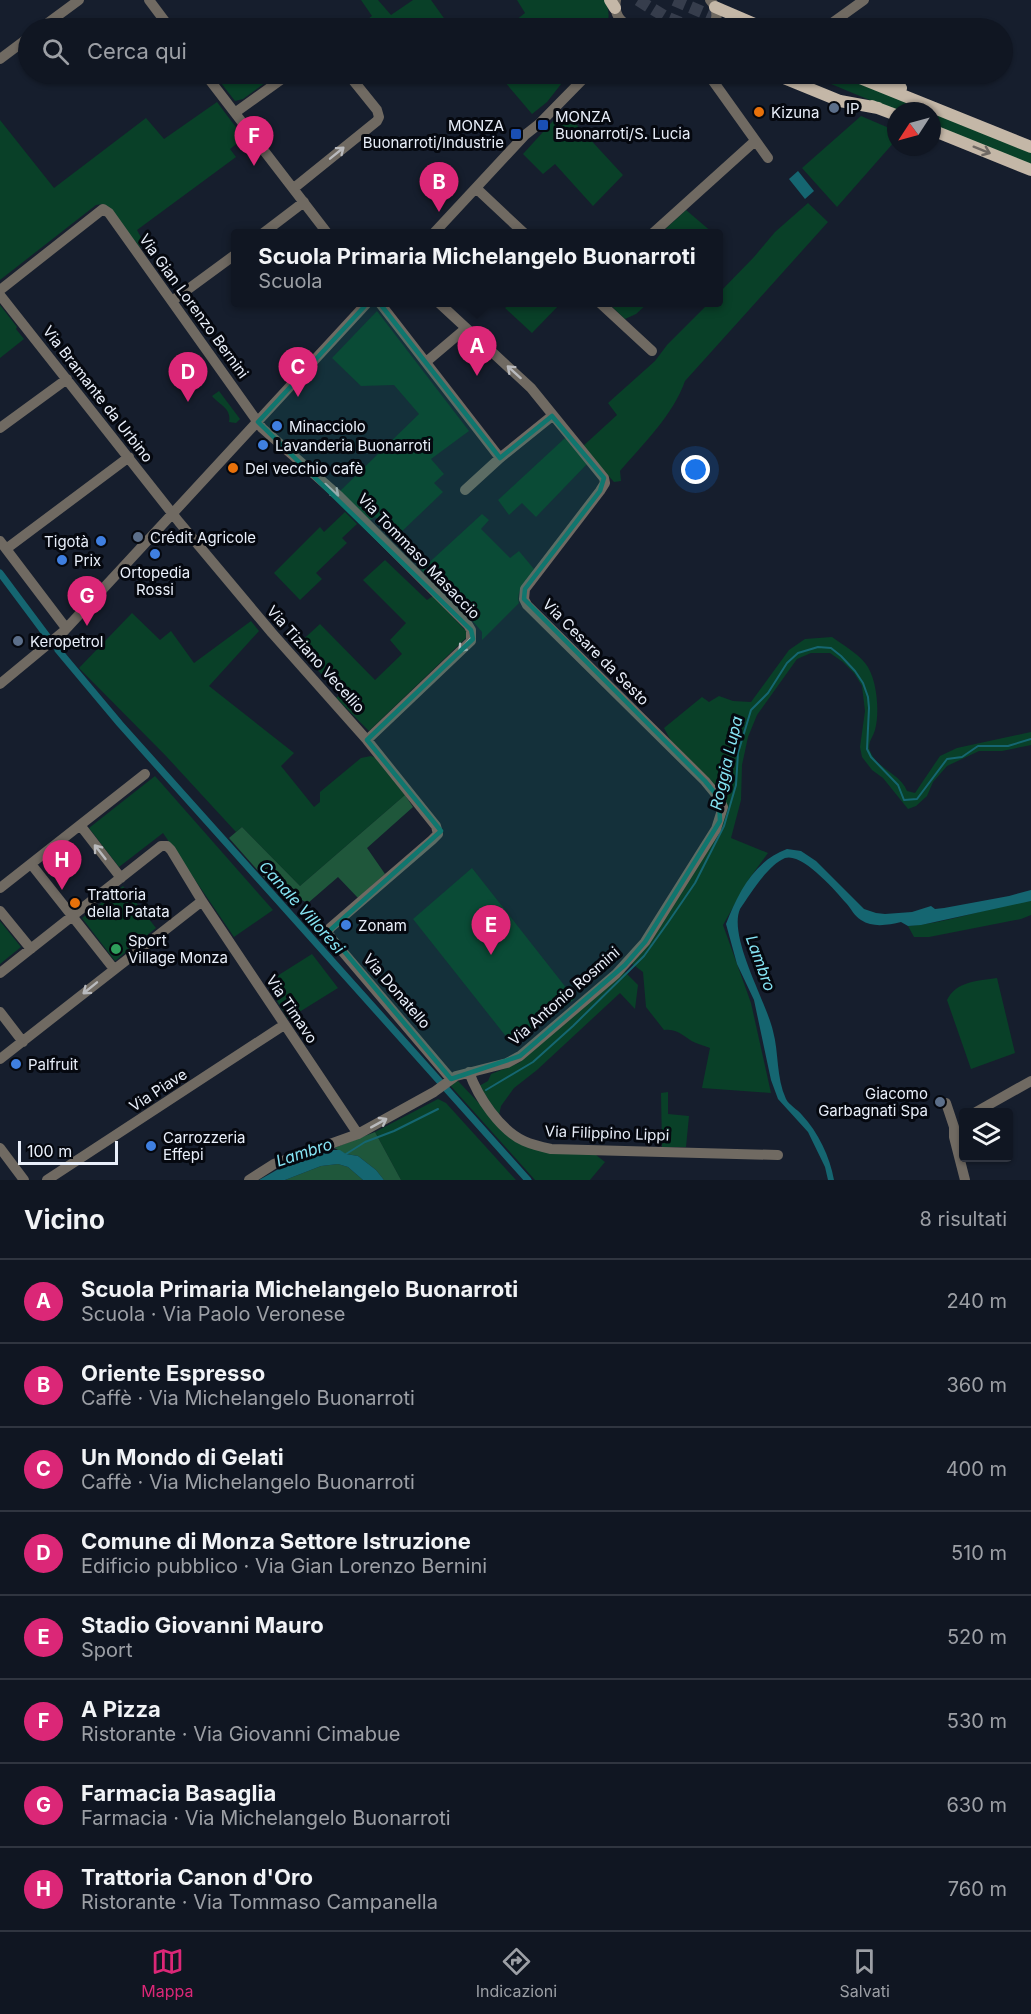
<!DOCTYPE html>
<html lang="it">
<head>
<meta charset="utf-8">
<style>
  :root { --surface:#101622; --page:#1e232f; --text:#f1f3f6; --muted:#9c9fa5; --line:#303540; --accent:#db2777 }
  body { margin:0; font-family:Inter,sans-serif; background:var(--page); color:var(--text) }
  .controls { position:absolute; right:18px; bottom:18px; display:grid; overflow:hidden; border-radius:6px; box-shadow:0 2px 4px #0004 }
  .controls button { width:54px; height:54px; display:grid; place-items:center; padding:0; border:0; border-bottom:2px solid var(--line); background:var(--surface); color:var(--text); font:30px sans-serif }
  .compass { position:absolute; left:887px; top:102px; width:54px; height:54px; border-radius:50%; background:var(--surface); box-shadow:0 2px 4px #0004; rotate:234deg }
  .scale { position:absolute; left:18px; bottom:15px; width:100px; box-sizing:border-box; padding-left:6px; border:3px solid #e9effa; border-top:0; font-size:16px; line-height:21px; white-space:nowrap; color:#e9effa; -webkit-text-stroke:4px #05080f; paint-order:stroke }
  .you { position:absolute; left:696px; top:470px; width:21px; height:21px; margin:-15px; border:4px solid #fff; border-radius:50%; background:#1a73e8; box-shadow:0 0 0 9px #1a73e833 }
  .badge { display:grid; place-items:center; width:39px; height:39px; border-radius:50%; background:var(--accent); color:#fff; font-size:20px; font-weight:700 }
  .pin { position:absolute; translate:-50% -50px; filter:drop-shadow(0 2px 3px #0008) }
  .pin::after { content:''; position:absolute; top:32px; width:21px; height:18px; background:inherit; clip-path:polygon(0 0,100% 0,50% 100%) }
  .popup { position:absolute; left:231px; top:229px; width:492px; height:78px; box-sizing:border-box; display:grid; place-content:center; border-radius:6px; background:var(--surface); filter:drop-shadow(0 2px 4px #0005); font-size:20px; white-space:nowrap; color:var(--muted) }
  .popup b { font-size:22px; color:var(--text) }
  .popup::after { content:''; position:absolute; left:50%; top:100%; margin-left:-12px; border:12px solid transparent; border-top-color:var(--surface) }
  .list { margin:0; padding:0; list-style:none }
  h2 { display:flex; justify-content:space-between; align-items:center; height:78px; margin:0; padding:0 24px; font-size:26px }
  h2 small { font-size:20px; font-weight:400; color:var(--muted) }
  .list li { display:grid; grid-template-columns:39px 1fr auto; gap:18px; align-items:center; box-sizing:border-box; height:84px; padding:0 24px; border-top:2px solid var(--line) }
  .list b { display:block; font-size:22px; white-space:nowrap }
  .list p { margin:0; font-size:20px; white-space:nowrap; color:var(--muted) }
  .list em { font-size:20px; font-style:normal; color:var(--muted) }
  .icon { flex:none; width:33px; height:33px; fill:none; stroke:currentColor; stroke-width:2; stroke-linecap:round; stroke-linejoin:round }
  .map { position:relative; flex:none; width:1031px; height:1180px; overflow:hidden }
  .search { position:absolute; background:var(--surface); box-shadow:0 2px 4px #0004; left:18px; right:18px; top:18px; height:66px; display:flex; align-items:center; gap:15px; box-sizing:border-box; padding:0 21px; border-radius:33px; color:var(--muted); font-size:22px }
  .sheet { height:750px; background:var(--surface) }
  nav { display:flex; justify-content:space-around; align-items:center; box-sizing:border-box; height:84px; border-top:2px solid var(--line); background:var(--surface); font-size:16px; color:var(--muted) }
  nav a { display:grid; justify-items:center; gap:3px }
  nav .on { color:var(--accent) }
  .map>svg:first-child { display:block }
  .green { fill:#094028 }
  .forest { fill:#1f573b }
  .water { fill:#156671 }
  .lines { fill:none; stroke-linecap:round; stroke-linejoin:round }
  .stream { stroke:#156671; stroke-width:2 }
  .canal { stroke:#156671; stroke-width:7 }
  .major-tunnel { stroke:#363d4c; stroke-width:12; stroke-dasharray:12 6; stroke-linecap:butt }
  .minor { stroke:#706a62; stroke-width:10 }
  .major { stroke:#c4b7a7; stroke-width:12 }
  .oneway { stroke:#6e6863 }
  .oneway2 { stroke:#b9babd }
  .marked { fill:#0f766e; fill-opacity:0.2; stroke:#0f766e; stroke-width:4.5; stroke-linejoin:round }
  .service-dot { fill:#5c6f8a; stroke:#05080f; stroke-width:2 }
  .food-dot { fill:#e8710a; stroke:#05080f; stroke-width:2 }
  .transit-dot { fill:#1a4fb4; stroke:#05080f; stroke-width:2 }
  .shop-dot { fill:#3f7fe0; stroke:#05080f; stroke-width:2 }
  .leisure-dot { fill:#2e9e5b; stroke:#05080f; stroke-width:2 }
  .labels { text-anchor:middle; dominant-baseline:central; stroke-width:6; stroke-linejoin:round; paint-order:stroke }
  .poi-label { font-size:15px; fill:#e9effa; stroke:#05080f; text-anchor:start }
  .street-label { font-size:15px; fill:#e9effa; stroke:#05080f }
  .water-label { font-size:16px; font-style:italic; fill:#86e5f5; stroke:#05080f }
</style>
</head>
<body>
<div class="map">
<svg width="1031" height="1180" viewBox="0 0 1031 1180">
  <rect width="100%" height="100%" fill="#161e2d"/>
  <path class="green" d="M361,0H378L391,15L413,0H431L451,28H355L372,16Z
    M517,0H605C609,9 611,20 604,28H506L525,13Z
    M214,74H270L273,77L243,99L235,101Z
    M498,74H569L547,102L532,114Z
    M807,74H838L930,111H896Z
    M217,102L244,138L230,149L236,157L137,230L144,243L140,247L103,204L96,205L0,280V120L54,188L146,118L164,139Z
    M563,110L623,175L593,206L555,164L543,174L523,154Z
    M932,112L1031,152V166L932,126Z
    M861,116L896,131V140L837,207L802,168Z
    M808,203L828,222L685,381C673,415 644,443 620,471L621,481L614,482L582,447L617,415L608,403L655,361L667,345L709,303L718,302L719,293L754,257L775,232Z
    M686,210L713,233L660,234Z
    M607,302L648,303L636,314L625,319Z
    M511,303V302L561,303L532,333L505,308Z
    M0,305L17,327L16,329L24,339L0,358Z
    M377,311L469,431L431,459L444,474L434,483L443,492L396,537L375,517L369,521L339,492L419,414L394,385L361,386L332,358Z
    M219,391L240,419L236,423L229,422C232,408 219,405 212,396Z
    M565,438L587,464L536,517L522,503L509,515L498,500Z
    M345,512L357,524L342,538L347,543L316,573L322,579L300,600L274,573L320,527L324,532Z
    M482,514L489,520L481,529L510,558L519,551L534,569C528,579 515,591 519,603L482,640V632L465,612L421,570Z
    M385,560L427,600L433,596L466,631V638L369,731L336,698L340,695L296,646L320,624L375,680L402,654L390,640L406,623L363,580Z
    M132,613L160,640L171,631L194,663L251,621L259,631L209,686L294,753L281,766L314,807L320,802V792L361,758L371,756L381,760L405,795L300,886L242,827L236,832L166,756L79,668Z
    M832,637C843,645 857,653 865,663C877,677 880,712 875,730C873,737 867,743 870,751C877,769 901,774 907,791L915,793L940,756L957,748L1031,732V745L1002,751H979L947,766L933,782L927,796L916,806L908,809L883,778L872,770L862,757L860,747L865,711L862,686L854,673L843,662L830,653H811L797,659L757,715L748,737L742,765L741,800L731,838L768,853L749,879L723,925L751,1003L771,1093L702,1088L710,1048C706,1046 700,1045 696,1043C684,1038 679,1028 664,1030L646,1007L643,972L631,963L727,806L721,792L671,741L664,728L702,697L709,702L719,696L733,701L751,702L789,650L805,639Z
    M155,776L273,910L234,937L163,833L119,867L89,828Z
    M472,868L575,999L512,1044L413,919Z
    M123,886L156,928L115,961L82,918Z
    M1031,901V915L1021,919L929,937H914L908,926C950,923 990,906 1031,901Z
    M0,921L21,947L0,964Z
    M312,954L338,988L288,1019L266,983Z
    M624,971L638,985L635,1009L620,993L537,1070L514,1088L501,1106L499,1115L479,1086L488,1081L491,1074L519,1063Z
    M997,978L1015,1053L971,1069L947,1000C956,981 978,981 997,978Z
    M458,1081L510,1136L596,1155L605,1162L590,1180H535L449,1084Z
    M668,1092V1114L689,1116L686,1147H662L661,1093Z
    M438,1099L446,1103L516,1180H401L375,1132Z"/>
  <path class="forest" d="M405,795L413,807L367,848L385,874L358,898L338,877L308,903L293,896L275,879L268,882L229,838L242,827L300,886Z
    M375,1132L401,1180H384L376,1170L358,1156L346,1154L334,1148Z
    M338,1164L348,1167L363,1180H285L321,1166Z"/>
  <path class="water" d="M798,171L814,191L805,199L789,179Z
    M787,849L801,851L816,861L864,909L876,913L885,914L912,912L931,906L935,909L944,908L1009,896L1031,890V901L921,925L908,926L901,922C888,925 873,928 861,920C854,916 851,908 846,903C836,891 802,852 785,858C768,865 750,894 740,909C728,937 766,1001 773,1031C779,1053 776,1077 786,1099C789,1105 797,1109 802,1115C818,1132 830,1157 834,1180H828L825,1167L808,1132L778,1099L771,1080L754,1000L737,964L726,924C738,893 754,861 787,849Z
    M333,1150H340L346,1154L358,1156L376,1170L384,1180H363L348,1167L338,1164L321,1166L285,1180H259L282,1167Z"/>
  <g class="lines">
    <path class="stream" d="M486,1090L533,1062L573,1026L644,956L669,921L695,883L724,826L736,785L738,753L751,710L768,693L787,663L798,653L818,647L831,648L841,656L855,671L863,683L868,697L869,708L867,749L871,757L898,785L904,800L917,799L947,759L962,757L978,746H1008L1031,739
      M346,1154L365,1142L394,1131L438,1109"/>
    <path class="canal" d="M0,573L47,636
      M58,650L120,724L528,1180"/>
    <path class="major-tunnel" d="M638,0L664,16L692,28
      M674,0L732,25"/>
    <path class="minor" d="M149,0L170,28
      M616,0C613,16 623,26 637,28
      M710,0C718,9 719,18 712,28
      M41,28L79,0
      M642,28L660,26L670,28
      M825,28L864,0
      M0,59L28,38
      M205,74L328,234
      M708,74L768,158
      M236,112L289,74
      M294,188L377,121L379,117L377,110L348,74
      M476,188L525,234
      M653,233L755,141
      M262,234L304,202
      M433,234L525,135L539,124L588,74
      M0,290L103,209L109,213L262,428L339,496L468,625L471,630V641L367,740
      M0,295L179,522L272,633L367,740L436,826L438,834L432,840L330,928L328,932L331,938L451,1079
      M172,301L236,254
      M379,302L500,458
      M599,302L652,351
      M426,362L465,329
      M0,428L67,379
      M465,490L500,458L552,416
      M0,541L66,628
      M6,549L129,457
      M0,684L64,631L368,302
      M80,825L121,878
      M31,864L114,969
      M0,888L145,774
      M0,911L31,949
      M0,973L161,846H167L171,850L202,901L358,1134
      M0,1012L23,1042
      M0,1059L202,901
      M469,1072C478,1097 500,1130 524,1141C533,1145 542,1147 551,1149L778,1155
      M946,1103L954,1127V1137L965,1180
      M976,1112L1031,1081
      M0,1148L24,1180
      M47,1180L284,1025
      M249,1180L274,1164L358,1134L434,1092L456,1076L507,1063L520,1056L616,974L645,942L716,829L723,807L719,798L705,781L527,605L524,599L525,589L600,491L605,483L604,478L531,388L438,302"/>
    <path class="major" d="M610,0L615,8
      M715,7L764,28
      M732,25L741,28
      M774,74L840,101L878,108
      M850,74L1031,147
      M875,74L901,88
      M872,106L896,115
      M932,130L1031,170"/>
  </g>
  <defs><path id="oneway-shaft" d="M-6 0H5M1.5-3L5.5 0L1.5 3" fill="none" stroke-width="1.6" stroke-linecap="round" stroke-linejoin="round" transform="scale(1.5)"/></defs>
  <use class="oneway" href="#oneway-shaft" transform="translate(982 150) rotate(22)"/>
  <g class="oneway2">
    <use href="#oneway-shaft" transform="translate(337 153) rotate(-39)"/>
    <use href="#oneway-shaft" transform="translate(514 372) rotate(-138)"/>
    <use href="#oneway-shaft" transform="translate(332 490) rotate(42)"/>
    <use href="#oneway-shaft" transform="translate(465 645) rotate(132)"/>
    <use href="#oneway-shaft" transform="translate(100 852) rotate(-128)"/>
    <use href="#oneway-shaft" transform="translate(90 988) rotate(141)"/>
    <use href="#oneway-shaft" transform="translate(379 1123) rotate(-29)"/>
  </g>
  <path class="marked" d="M374,296L500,458L552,416L604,478L600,491L525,589L524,599L705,781L719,798L720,821L645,942L625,965L520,1056L451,1079L328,932L441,831L367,740L473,639L471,630L258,422Z"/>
  <g class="service-dot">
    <circle cx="834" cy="108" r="6"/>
    <circle cx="138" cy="537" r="6"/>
    <circle cx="18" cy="641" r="6"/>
    <circle cx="940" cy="1102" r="6"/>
  </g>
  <g class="food-dot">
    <circle cx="759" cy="112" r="6"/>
    <circle cx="233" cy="468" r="6"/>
    <circle cx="75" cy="903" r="6"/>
  </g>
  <g class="transit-dot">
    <rect x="537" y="119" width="12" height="12" rx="3"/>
    <rect x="510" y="128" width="12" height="12" rx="3"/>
  </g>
  <g class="shop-dot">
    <circle cx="277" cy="426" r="6"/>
    <circle cx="263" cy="445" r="6"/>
    <circle cx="101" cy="541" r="6"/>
    <circle cx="155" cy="554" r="6"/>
    <circle cx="62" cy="560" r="6"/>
    <circle cx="346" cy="925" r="6"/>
    <circle cx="16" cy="1064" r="6"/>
    <circle cx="151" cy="1146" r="6"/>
  </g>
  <circle class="leisure-dot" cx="116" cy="949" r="6"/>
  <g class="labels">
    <g class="poi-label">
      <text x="846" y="108">IP</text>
      <text x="771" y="112">Kizuna</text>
      <text x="555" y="116">MONZA<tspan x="555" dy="17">Buonarroti/S. Lucia</tspan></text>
      <text x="504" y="125" text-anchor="end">MONZA<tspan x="504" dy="17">Buonarroti/Industrie</tspan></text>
      <text x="289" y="426">Minacciolo</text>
      <text x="275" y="445">Lavanderia Buonarroti</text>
      <text x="245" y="468">Del vecchio cafè</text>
      <text x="150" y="537">Crédit Agricole</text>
      <text x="89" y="541" text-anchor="end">Tigotà</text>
      <text x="74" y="560">Prix</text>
      <text x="155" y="572" text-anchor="middle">Ortopedia<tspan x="155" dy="17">Rossi</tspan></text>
      <text x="30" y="641">Keropetrol</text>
      <text x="87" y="894">Trattoria<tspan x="87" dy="17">della Patata</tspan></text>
      <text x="358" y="925">Zonam</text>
      <text x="128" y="940">Sport<tspan x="128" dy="17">Village Monza</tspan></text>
      <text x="28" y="1064">Palfruit</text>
      <text x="928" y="1093" text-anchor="end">Giacomo<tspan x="928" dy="17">Garbagnati Spa</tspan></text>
      <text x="163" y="1137">Carrozzeria<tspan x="163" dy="17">Effepi</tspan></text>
    </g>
    <g class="street-label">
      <text transform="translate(194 306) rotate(54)">Via Gian Lorenzo Bernini</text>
      <text transform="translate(98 394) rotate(52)">Via Bramante da Urbino</text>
      <text transform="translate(419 556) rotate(46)">Via Tommaso Masaccio</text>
      <text transform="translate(596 652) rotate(45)">Via Cesare da Sesto</text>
      <text transform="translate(316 659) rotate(48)">Via Tiziano Vecellio</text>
      <text transform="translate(397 991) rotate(49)">Via Donatello</text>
      <text transform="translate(564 996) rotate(-41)">Via Antonio Rosmini</text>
      <text transform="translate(292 1009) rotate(56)">Via Timavo</text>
      <text transform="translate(158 1090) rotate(-33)">Via Piave</text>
      <text transform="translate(607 1133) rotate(2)">Via Filippino Lippi</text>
    </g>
    <g class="water-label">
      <text transform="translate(726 763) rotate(-77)">Roggia Lupa</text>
      <text transform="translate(302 907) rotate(48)">Canale Villoresi</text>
      <text transform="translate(761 963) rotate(70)">Lambro</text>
      <text transform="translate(304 1152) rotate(-18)">Lambro</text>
    </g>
  </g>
</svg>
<div class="controls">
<button><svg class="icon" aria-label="layers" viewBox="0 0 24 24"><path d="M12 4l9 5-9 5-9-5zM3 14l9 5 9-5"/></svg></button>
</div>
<svg class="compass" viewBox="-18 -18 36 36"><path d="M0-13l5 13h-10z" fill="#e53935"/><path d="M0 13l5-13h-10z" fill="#9c9fa5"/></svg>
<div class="scale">100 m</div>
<div class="you"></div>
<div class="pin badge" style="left:477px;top:376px">A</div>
<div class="popup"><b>Scuola Primaria Michelangelo Buonarroti</b>Scuola</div>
<div class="pin badge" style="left:439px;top:212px">B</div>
<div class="pin badge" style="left:298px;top:397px">C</div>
<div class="pin badge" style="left:188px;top:402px">D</div>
<div class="pin badge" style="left:491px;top:955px">E</div>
<div class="pin badge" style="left:254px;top:166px">F</div>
<div class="pin badge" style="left:87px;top:626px">G</div>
<div class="pin badge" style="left:62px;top:890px">H</div>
<div class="search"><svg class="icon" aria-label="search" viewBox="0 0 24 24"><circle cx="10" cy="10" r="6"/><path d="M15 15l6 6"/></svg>Cerca qui</div>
</div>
<section class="sheet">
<h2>Vicino<small>8 risultati</small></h2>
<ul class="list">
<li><span class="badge">A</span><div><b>Scuola Primaria Michelangelo Buonarroti</b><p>Scuola · Via Paolo Veronese</p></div><em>240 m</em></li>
<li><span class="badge">B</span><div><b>Oriente Espresso</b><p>Caffè · Via Michelangelo Buonarroti</p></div><em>360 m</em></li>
<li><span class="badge">C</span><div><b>Un Mondo di Gelati</b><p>Caffè · Via Michelangelo Buonarroti</p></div><em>400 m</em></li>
<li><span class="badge">D</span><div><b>Comune di Monza Settore Istruzione</b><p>Edificio pubblico · Via Gian Lorenzo Bernini</p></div><em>510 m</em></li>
<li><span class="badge">E</span><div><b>Stadio Giovanni Mauro</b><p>Sport</p></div><em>520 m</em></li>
<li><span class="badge">F</span><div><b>A Pizza</b><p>Ristorante · Via Giovanni Cimabue</p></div><em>530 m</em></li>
<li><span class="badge">G</span><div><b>Farmacia Basaglia</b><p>Farmacia · Via Michelangelo Buonarroti</p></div><em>630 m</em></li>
<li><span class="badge">H</span><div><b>Trattoria Canon d'Oro</b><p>Ristorante · Via Tommaso Campanella</p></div><em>760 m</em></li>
</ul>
</section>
<nav>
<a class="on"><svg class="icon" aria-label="map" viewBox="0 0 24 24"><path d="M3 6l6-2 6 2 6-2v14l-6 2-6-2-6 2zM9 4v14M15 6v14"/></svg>Mappa</a>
<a><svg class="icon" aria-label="directions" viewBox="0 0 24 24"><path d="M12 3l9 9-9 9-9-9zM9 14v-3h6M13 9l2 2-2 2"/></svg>Indicazioni</a>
<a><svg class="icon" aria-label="saved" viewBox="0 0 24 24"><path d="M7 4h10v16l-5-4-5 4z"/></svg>Salvati</a>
</nav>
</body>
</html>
